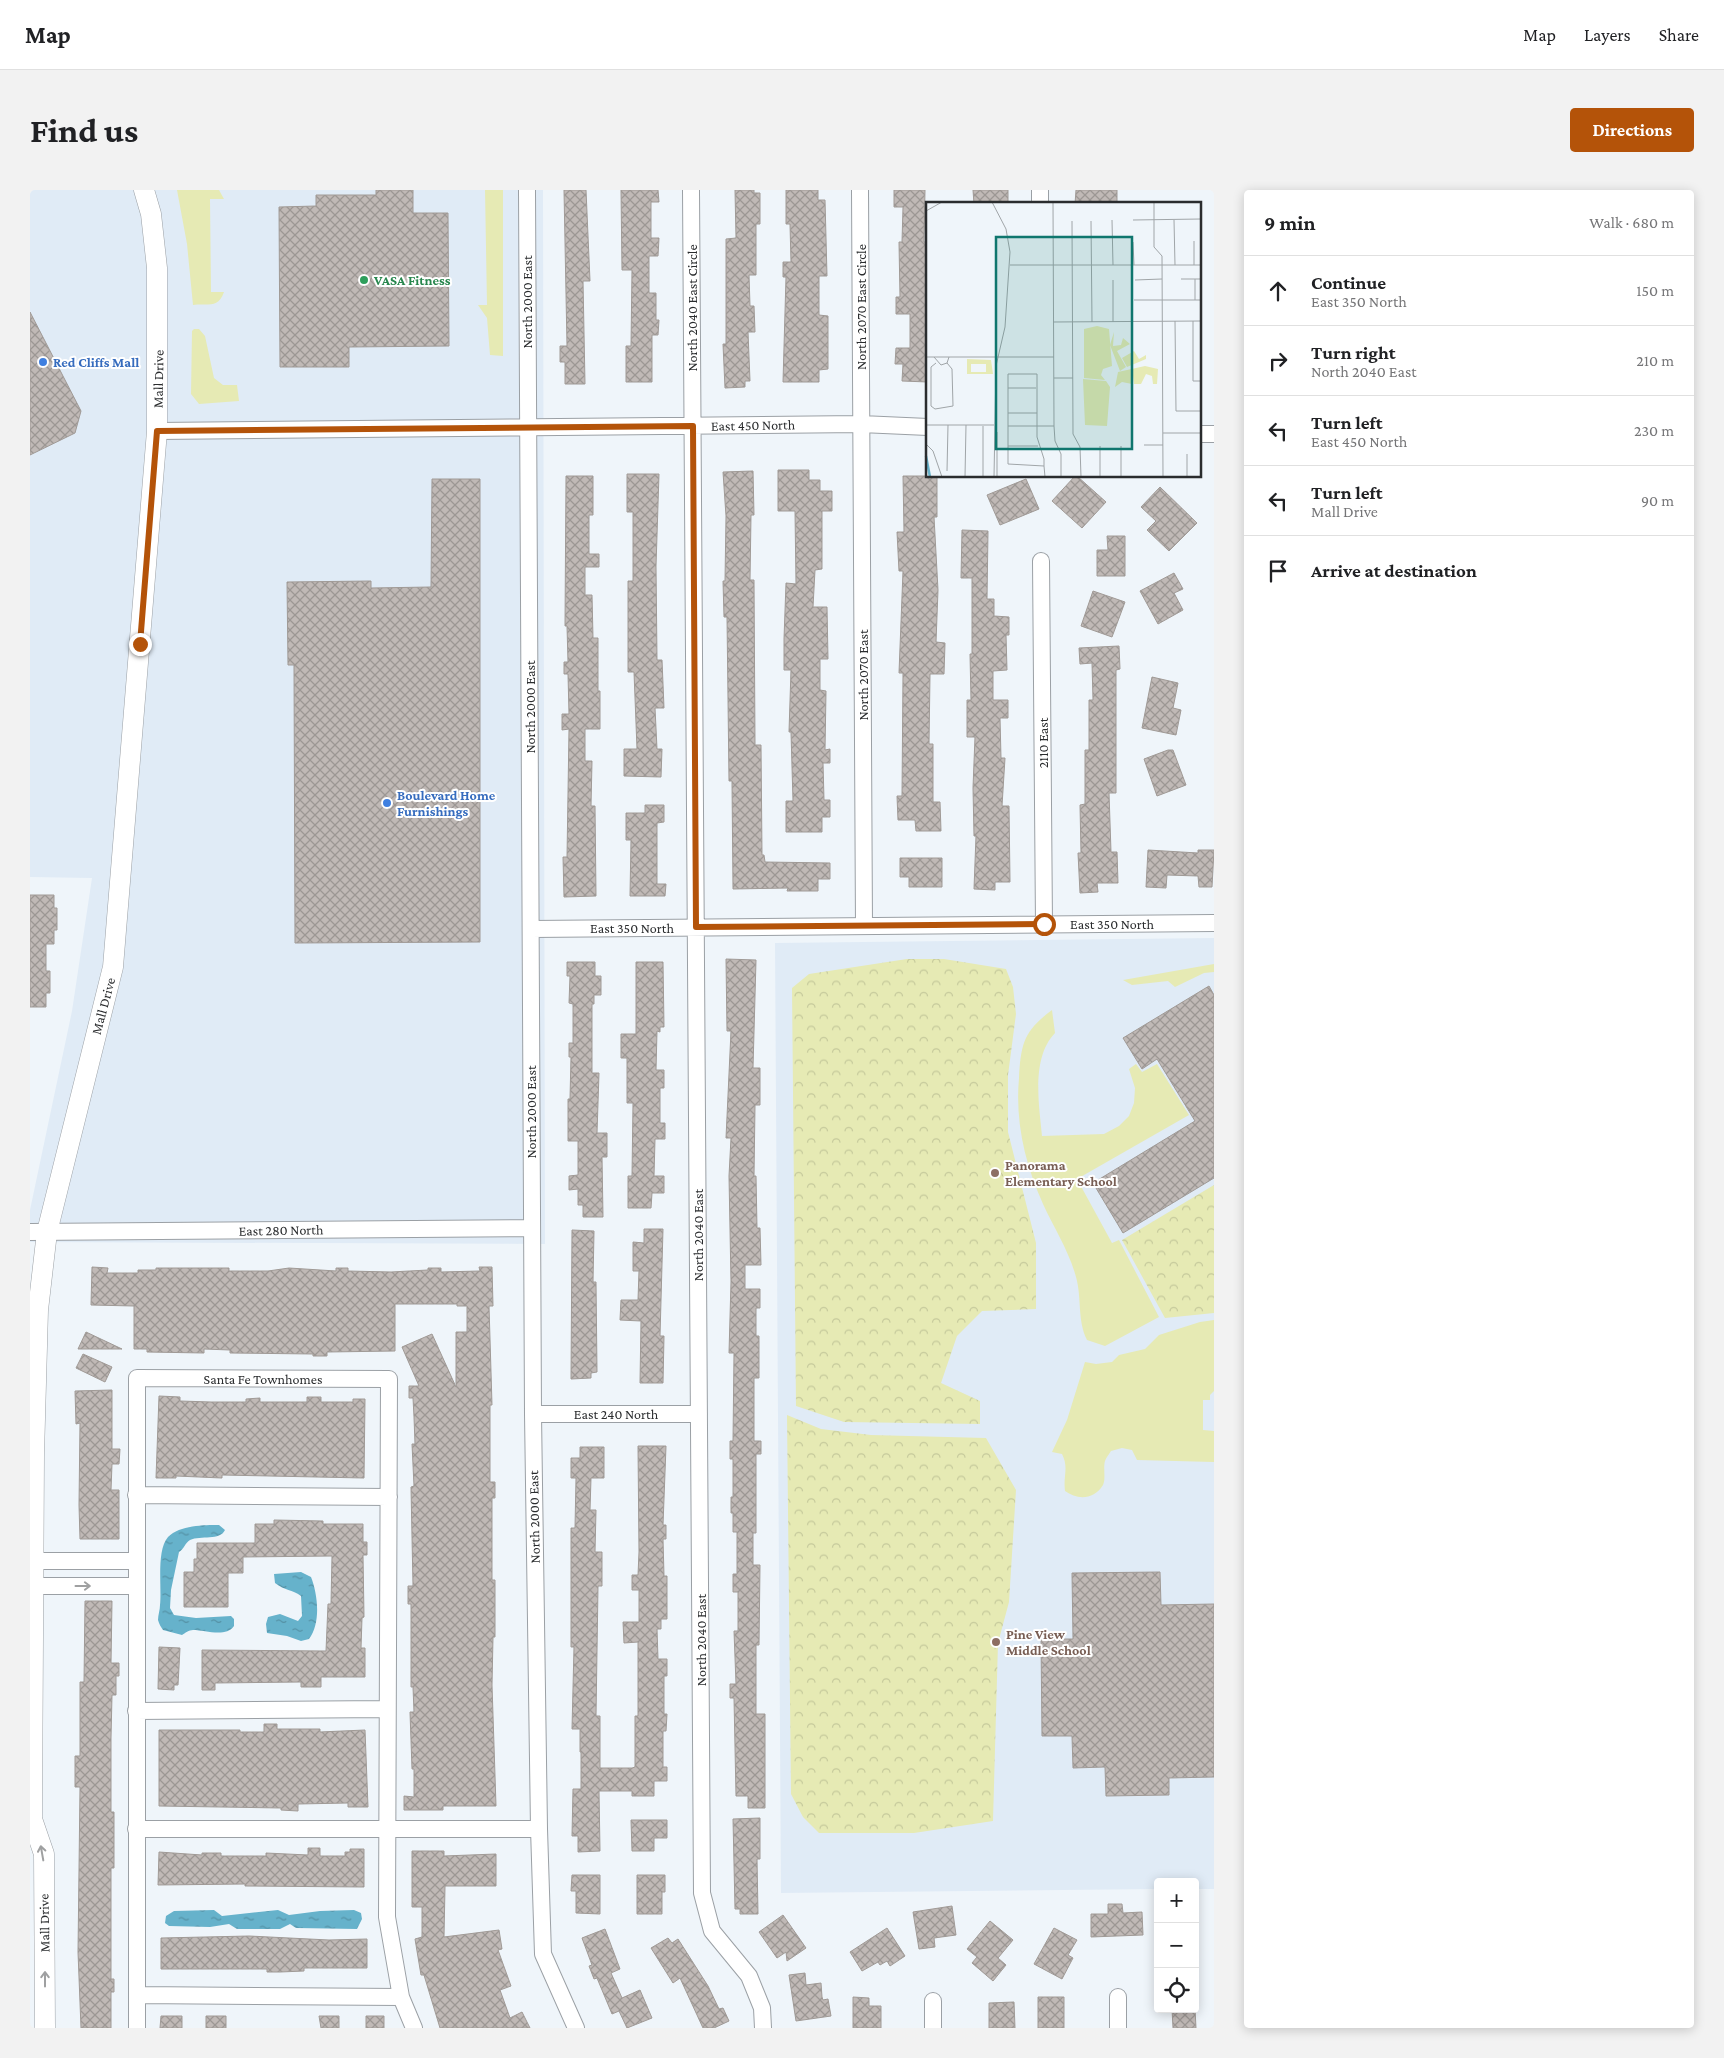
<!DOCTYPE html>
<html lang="en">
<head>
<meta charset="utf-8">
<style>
  :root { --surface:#fff; --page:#f2f2f2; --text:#202124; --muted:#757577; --line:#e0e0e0; --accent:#b45309 }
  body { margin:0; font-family:"Crimson Pro",serif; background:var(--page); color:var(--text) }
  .controls { position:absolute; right:15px; bottom:15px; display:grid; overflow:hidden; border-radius:5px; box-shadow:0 2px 12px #0003 }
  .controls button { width:45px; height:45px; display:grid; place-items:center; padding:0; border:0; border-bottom:1px solid var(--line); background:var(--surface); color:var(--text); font:25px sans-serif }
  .stop { position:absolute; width:15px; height:15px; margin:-11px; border:4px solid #b45309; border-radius:50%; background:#fff }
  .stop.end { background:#b45309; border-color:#fff; box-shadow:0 1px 5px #0008 }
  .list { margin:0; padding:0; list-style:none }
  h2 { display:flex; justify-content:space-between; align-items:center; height:65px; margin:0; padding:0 20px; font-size:21px }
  h2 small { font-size:16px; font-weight:400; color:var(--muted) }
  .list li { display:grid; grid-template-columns:32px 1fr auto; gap:15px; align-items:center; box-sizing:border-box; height:70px; padding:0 20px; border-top:1px solid var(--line) }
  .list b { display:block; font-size:19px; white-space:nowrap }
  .list p { margin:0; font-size:16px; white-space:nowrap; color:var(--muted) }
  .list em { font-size:16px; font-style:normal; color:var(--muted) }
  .icon { flex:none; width:28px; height:28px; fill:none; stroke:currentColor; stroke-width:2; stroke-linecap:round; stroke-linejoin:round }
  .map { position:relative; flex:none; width:1184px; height:1838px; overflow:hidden; border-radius:5px }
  header { display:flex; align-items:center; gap:30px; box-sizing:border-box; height:70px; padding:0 25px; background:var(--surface); border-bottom:1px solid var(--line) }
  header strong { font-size:24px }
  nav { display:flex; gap:28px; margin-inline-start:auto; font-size:18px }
  .intro { display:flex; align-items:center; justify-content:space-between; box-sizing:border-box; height:120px; padding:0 30px }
  h1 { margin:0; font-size:35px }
  .button { padding:12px 22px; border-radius:5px; background:var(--accent); color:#fff; font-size:18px; font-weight:700 }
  main { display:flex; gap:30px; padding:0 30px }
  aside { flex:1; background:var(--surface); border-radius:5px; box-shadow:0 2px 12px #0003 }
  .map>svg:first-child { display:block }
  .built { fill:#e0ebf6 }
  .grass { fill:#e6eab4 }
  .park { fill:url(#park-crowns) }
  .water { fill:url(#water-ripples) }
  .building { fill:url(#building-cross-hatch); stroke:#a09a96 }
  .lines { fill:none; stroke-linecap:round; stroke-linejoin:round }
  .minor-casing { stroke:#9ba0a5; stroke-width:18 }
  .major-casing { stroke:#9ba0a5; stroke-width:21 }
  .minor { stroke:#fff; stroke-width:16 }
  .major { stroke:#fff; stroke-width:20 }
  .oneway { stroke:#9fa0a1 }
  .route { stroke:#b45309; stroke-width:6 }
  .leisure-dot { fill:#2e9e5b; stroke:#fff; stroke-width:2 }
  .shop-dot { fill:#3f7fe0; stroke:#fff; stroke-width:2 }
  .education-dot { fill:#8d6e63; stroke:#fff; stroke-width:2 }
  .labels { text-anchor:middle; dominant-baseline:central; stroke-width:4; stroke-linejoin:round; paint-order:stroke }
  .leisure-label { font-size:14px; font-weight:bold; fill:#27864d; stroke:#fff; text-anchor:start }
  .street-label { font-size:14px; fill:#2a2c2e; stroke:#fff }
  .shop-label { font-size:14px; font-weight:bold; fill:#366cbe; stroke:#fff; text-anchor:start }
  .education-label { font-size:14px; font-weight:bold; fill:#785e54; stroke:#fff; text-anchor:start }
  .inset-river { fill:none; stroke:#66b2cb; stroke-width:2.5 }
  .inset-road { fill:none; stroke:#a0a5a8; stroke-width:1 }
  .view { fill:#0f766e; fill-opacity:0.15; stroke:#0f766e; stroke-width:2.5 }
  .inset-edge { fill:none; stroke:#2a2c2e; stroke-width:2.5 }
</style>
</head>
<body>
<header>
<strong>Map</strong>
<nav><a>Map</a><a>Layers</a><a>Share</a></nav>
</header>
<div class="intro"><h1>Find us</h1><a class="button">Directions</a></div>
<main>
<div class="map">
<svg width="1184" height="1838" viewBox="0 0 1184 1838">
  <defs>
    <pattern id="park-crowns" width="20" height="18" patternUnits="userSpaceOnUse" patternTransform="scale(1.25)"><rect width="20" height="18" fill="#e6eab4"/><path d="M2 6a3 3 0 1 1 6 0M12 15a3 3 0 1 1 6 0" fill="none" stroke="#c5c99b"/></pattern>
    <pattern id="water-ripples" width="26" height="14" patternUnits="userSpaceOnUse" patternTransform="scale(1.25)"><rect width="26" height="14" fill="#66b2cb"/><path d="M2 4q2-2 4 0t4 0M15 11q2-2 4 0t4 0" fill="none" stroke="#5491a5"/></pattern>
    <pattern id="building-cross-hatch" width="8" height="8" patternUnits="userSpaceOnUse" patternTransform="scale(1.25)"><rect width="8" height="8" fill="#c0b9b6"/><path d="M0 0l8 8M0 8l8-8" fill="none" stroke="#9c9794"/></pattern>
  </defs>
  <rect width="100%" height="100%" fill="#eff5fa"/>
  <path class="built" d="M0,0H513L515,1054L0,1052V1020L42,821L62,688L0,687Z
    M1184,748V1699H1165V1692H1128V1699L751,1703L745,753Z"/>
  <path class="grass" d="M147,0H189L194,9H180L181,102H194C188,119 178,113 163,115L157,54Z
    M455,0H473V166L460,165L457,128L448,115H457Z
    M164,139H169L175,146L184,188L193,195H207L209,211L169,214L161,204L162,141Z
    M1184,774V782L1174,783L1145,797L1138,791L1102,795L1093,790Z
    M1022,820L1025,843C1001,868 1009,914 1012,946L1074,944L1089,936L1099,926L1104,913L1105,898L1099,879L1106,874L1112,882L1127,874L1159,925L1047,989L1082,1053L1089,1050L1129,1127L1075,1156L1057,1150C1047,1130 1052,1108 1046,1087C1039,1061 1024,1038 1013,1014C995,974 985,932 989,888C991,853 994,841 1022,820Z
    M1184,1130V1201L1180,1205V1210H1173V1240L1184,1241V1272L1107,1270L1102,1260L1092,1258L1081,1261C1079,1264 1076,1268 1075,1271C1073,1278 1076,1289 1073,1295C1064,1310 1047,1310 1035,1301C1033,1285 1039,1278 1032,1264L1022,1262L1037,1230L1055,1172L1066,1174L1082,1172L1089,1165L1115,1159L1129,1145L1170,1132Z"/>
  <path class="park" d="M877,769H914L976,779L983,797L986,824L978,885V942L1006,1053V1119L952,1121L927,1146L911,1193L950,1211V1234L814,1232L766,1216L762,798L779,784Z
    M1184,995V1123L1135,1128L1092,1050Z
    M757,1225L791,1239L841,1245L956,1248L986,1300L979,1412L968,1453L963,1631L884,1643H789L773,1627L761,1604Z"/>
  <path class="water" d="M189,1335L195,1340C190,1351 171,1345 160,1350C155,1353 154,1359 149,1362L141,1400L140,1418L144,1425L166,1428L201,1426L204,1429V1436C196,1448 175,1440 163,1440C159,1440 155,1443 152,1445L133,1440C131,1437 129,1434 128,1430C128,1425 130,1420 130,1415C132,1397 126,1361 138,1347C150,1335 174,1335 189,1335Z
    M271,1382L281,1387C288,1405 291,1433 279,1449L271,1451L257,1446L237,1443L236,1434L238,1427L250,1424L268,1431L272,1426L271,1406C262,1399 255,1401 245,1393L244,1384Z
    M184,1720L192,1726L248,1720L259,1725L290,1721L324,1720L331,1723L332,1729L327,1739L266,1738L260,1734L250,1739H207L199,1734L180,1737L139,1736L135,1733L136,1726L144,1721Z"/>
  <path class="building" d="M346,0H383V23H418L419,156L319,157V177H250L249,17L286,16V5H346Z
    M534,0H556L560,91H553L555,194H535V172H530V156H537Z
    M591,0H628L629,12H621V48H629L628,66H619V103H626V130H629L628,145H622V192H596V156H601L602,80H592Z
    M705,0H724V3H730V34H726V85H719L720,116H724L725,142H718L720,191H715V197L695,198L693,154H696V49L706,48Z
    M756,0H788V10H795L797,86H789V125L798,126V179L789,180V192H753L756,87H753V72H761L760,34H756Z
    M864,0H895L894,52H898V192L872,191L873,174H865L866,158H880V124H866V107H870L869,52H872L873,17H864Z
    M943,0H978V14H944Z
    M1046,0H1087V14H1045Z
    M0,122L51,221L45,243L0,265Z
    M748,280H779V290H790V301H802V321H792V379L785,380L783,417H797L798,469H790V500L796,501L795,560L800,559V573H793L794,610H800V627H792V642H756V611H763L761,542H759L761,480H754V449L756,393L766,394L765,321H748Z
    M723,281L724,325H721L720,390H724L725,555H731L732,665H734L735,672L800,673V689H788V701H757L758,698L703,699L702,591H699L697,427H694L693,391H695L696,326L693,282Z
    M597,284H629L626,376L627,470H632L634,518H625L627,559H632L631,587L594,586V559H607L604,482H598V391H603V322H597Z
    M536,286H563V325H559V364H569V377H555V405H562L563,448H568V501H570V539H555V571H562L561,616H565L566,706L534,707L533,667H537L539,539L532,540V524H539L538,484H534V472H538L537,436H535Z
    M873,286H907V327H904L908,400L906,452L915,453L914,484H900L899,554H903V612H910L911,641H886L885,630H868L867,606H872L873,483H869L873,381H869L867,342H874Z
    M1045,286H1047L1076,312L1052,338L1022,311Z
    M402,289H450V752L265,753L264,475H258L257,392L341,391V398L401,397Z
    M996,289L1009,319L970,335L957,305Z
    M1130,297L1167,333L1139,361L1117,340L1126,331L1111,317Z
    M932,340L958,341L957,409H964V426L979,427V445H976L977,480L963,481V510H978V528H970L971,568H975L972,616H979L980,692H965V700L944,699L946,646H944L943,598L945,547H937V510H941L940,464H942V388H931Z
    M1077,346H1095V386H1067V360H1078Z
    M1144,383L1153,399L1144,403L1153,420L1128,434L1110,401Z
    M1063,401L1095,412L1082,447L1051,436Z
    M1089,456L1090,479L1086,480V603H1079L1081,662H1087L1088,693H1067L1068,702L1050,703L1048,663H1051L1050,615L1055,614V560H1059V510H1063L1062,473L1050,474L1049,458Z
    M1122,487L1148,493L1143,518L1151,520L1146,545L1112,538Z
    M1138,560H1143L1156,595L1127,606L1114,569Z
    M615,615H634V632L627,633V694H636L635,706H600L601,650H596V623H615Z
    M1118,660L1168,663V660H1184L1182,697H1169L1168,686L1137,685L1136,698L1116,697Z
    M870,668H912V697H879V687H870Z
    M0,705H24V718H27V740H24V754H16V781H20V803H16V817H0Z
    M696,769L726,770L723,878H730V915H725L724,986H726L727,1038H730L731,1075H715V1099H730V1118H726V1146H729V1188H724V1251H731V1264H726V1343H723V1375H730L729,1455H726V1524H735V1618H718V1606H706L704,1508H700V1494H706L704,1441H708V1402H703V1384H707V1342H703V1323H701V1307H703V1269H700V1251H703L704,1163H699L701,1092L699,986L701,948H696L701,841H697Z
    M537,772H565V786H571V805H564V814H562V883H569L567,943H577V967H572L573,1027H553V1015H548V999L539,1000V986L548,985V951H538V909H540L541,867H539V853H543V814L539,813L540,786H537Z
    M606,772H633L634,837H630V842L627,841L626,880H634V898H630V933H635V949H625L624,986H634V1003H622L621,1018H598V986H602L603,913H597V868H591V844H606Z
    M1179,796L1184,805V988L1093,1043L1063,993L1165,931L1127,869L1112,879L1093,848Z
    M614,1039H633L630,1146H634L633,1193H610L611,1131L590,1130L591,1110H608L609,1081H603V1052L614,1053Z
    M542,1040L564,1041L563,1092H566L567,1182L561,1183V1188L541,1189Z
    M62,1077L78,1078L77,1083H108V1080H126V1078H199V1081H238L259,1078L306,1081V1078H318V1081L361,1082L398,1080V1078H411V1082L450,1081L449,1077H462L463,1116H459L462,1215H460V1292H465V1308H462V1390H465V1447H463L462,1495L466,1616H413V1620H374V1606L384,1607V1579H382L380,1522H384L383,1497H381V1414H378V1396H383L381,1297L384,1296L382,1254H385L384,1227L383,1208H379V1196H389L372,1157L402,1144L426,1197V1142H437V1116H427V1114H365V1161L297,1162V1166H283V1164L200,1163V1160L174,1159V1163L117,1162V1159H104V1116L61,1115Z
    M56,1142L92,1159H48Z
    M53,1164L82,1177L75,1192L46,1178Z
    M82,1200V1259H90L89,1274H82L81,1300H89V1349H50L49,1315L50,1233L46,1234L45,1201Z
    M129,1206L150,1207V1211L181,1212H216V1209L230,1208V1212H277V1207H291V1212H323V1209H335L334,1288L192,1285V1288L146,1286V1288H126Z
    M608,1256H636L633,1335H636V1349H633L634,1386H637V1429H631V1439H627L628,1469H637V1486H634V1524H637L636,1541H633V1577H637V1591H624V1606H602V1601H569L570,1661L548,1662V1646H542L543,1599H551V1562H550V1539H542L544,1457H541V1338H545L546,1288H541V1268H550V1257H574V1288H561L560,1320H566L565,1362H572V1396H568L566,1526H570V1578H602L605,1577V1526H608V1452L594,1453L593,1432H609V1400H602V1385H608L609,1362Z
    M244,1330L293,1331V1334H333V1352H337V1365H333L334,1427L332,1428L331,1458H335V1487H291V1497H271V1492L185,1493V1500H172V1460L296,1461L298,1414H301L302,1366L213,1367V1383H198V1417H154V1382H164V1369H167V1353H225V1334H244Z
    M1130,1382L1131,1415L1184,1414V1587L1139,1588V1605L1076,1606L1075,1577L1043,1578L1042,1546H1012L1011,1449H1043L1042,1383Z
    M55,1411H82L81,1473H89V1486H86V1505H82L81,1548V1622H84V1678H81V1789H84V1802H81V1838H51L48,1762L50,1597H45V1566H50V1492H54Z
    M129,1457L150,1458L148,1495H144V1500L128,1499Z
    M234,1534H247V1539H290V1542L335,1540L338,1617H318V1613L268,1614V1621L251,1620V1618L129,1616V1540H210V1542H234Z
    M730,1628V1669H727L728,1724H710V1719H705L703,1629Z
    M601,1630H637V1648H624V1661H602Z
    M278,1658H290V1666H315V1662H320V1659H334V1697L215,1696V1694L128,1695L129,1662L172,1665V1663H191V1666H236V1663L278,1665Z
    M382,1661H414V1666L466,1664V1696H415L414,1747L469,1740L472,1759L468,1760L481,1796L470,1800L480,1828L492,1822L500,1838H410L394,1785H391L385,1749L392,1747V1717H382Z
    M542,1685H570V1724L546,1723V1701H541Z
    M607,1685H635V1702H632V1724H607Z
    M1078,1714H1092L1093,1723L1112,1722L1113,1745L1061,1747V1724H1078Z
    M922,1716L926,1745L904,1748L905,1757L889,1759L883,1722Z
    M753,1725L776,1758L757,1771L756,1762L747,1768L729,1742Z
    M960,1731L983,1750L968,1768L976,1775L963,1791L942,1773L947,1767L937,1759Z
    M857,1738L875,1766L860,1776L857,1771L850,1775L848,1772L832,1781L820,1762Z
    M1024,1738L1047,1750L1038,1765L1043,1768L1032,1789L1004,1774Z
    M575,1739L590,1779L581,1783L592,1808L610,1800L622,1828L597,1838L589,1821L582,1824L567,1788L564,1789L559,1776L562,1775L552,1748Z
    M219,1746L299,1750L337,1749V1778H274V1781L250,1782H237V1779H131V1748Z
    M638,1748L642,1753L648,1749L678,1796L689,1819L693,1818L699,1831L684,1838H673L650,1788L643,1793L621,1758Z
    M775,1783L776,1795L791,1793L792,1807L793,1810L798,1809L801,1826L766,1831L759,1785Z
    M823,1807L839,1808V1816H851V1838H823Z
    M1008,1807H1034V1838H1008Z
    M984,1812L985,1838H959V1813Z
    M1142,1819H1165L1166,1838H1143Z
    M131,1826H152V1838H130Z
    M176,1826H196V1838H176Z
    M289,1826H309V1838H291Z
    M336,1826H354V1838H336Z"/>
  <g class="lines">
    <defs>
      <path id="minor" d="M497,0L503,1224L509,1639L513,1764L546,1838
        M661,0L672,1703L682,1741L719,1786L732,1818L733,1838
        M830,0L834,736
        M1010,0V14
        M127,241L831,234L898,237
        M1170,244H1184
        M1011,371L1014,734
        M501,739L1184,733
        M0,1042L502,1038
        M503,1224H669
        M106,1305L359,1307
        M5,1371H106
        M5,1396H106
        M106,1521L357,1519
        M106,1639H509
        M107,1805L371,1807
        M1088,1807V1838
        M903,1811V1838
        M107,1838V1188L359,1189L357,1727L371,1807L384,1838"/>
      <path id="major" d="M2,1629L14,1664L15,1838
        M0,1638L2,1629L4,1265L8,1120L17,1042L83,777L127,241V78L121,24L114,0"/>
    </defs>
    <use href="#minor" class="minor-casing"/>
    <use href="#major" class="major-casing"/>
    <use href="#minor" class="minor"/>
    <use href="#major" class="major"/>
  </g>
  <defs><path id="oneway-shaft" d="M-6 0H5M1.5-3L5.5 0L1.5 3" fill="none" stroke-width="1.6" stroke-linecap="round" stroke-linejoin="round" transform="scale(1.25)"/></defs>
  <g class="oneway">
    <use href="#oneway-shaft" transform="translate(53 1396)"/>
    <use href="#oneway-shaft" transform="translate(12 1663) rotate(-100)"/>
    <use href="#oneway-shaft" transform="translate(15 1789) rotate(-90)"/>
  </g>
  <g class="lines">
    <path class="route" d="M110,454L127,241L663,236L666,737L1014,734"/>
  </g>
  <circle class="leisure-dot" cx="334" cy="90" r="5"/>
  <g class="shop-dot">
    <circle cx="13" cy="172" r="5"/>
    <circle cx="357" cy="613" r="5"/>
  </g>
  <g class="education-dot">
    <circle cx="965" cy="983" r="5"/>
    <circle cx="966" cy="1452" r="5"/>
  </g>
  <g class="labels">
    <g class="leisure-label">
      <text x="344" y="90">VASA Fitness</text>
    </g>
    <g class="street-label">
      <text transform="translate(497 112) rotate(-90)">North 2000 East</text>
      <text transform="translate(831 117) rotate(-90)">North 2070 East Circle</text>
      <text transform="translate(662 118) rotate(-90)">North 2040 East Circle</text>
      <text transform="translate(128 189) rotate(-89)">Mall Drive</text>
      <text transform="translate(723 235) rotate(-1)">East 450 North</text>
      <text transform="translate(833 485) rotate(-90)">North 2070 East</text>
      <text transform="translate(500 517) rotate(-90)">North 2000 East</text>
      <text transform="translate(1013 553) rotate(-90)">2110 East</text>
      <text x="1082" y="734">East 350 North</text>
      <text x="602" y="738">East 350 North</text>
      <text transform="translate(73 816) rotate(-75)">Mall Drive</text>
      <text transform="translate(501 922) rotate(-90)">North 2000 East</text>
      <text transform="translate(251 1040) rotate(-1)">East 280 North</text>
      <text transform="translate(668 1045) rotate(-90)">North 2040 East</text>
      <text x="233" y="1189">Santa Fe Townhomes</text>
      <text x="586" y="1224">East 240 North</text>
      <text transform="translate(504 1327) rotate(-91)">North 2000 East</text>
      <text transform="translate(671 1450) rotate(-90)">North 2040 East</text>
      <text transform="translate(14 1733) rotate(-91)">Mall Drive</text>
    </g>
    <g class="shop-label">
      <text x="23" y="172">Red Cliffs Mall</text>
      <text x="367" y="605">Boulevard Home<tspan x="367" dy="16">Furnishings</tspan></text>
    </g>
    <g class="education-label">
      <text x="975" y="975">Panorama<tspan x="975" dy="16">Elementary School</tspan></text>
      <text x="976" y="1444">Pine View<tspan x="976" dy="16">Middle School</tspan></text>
    </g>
  </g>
  <g transform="translate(896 12)">
    <rect width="275" height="275" fill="#eff5fa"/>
    <path d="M188,130L187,144L195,143L197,136L204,142L191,149L200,165L194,169L184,143ZM41,157L65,158L67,172H41ZM45,162H60V170H45ZM219,164L232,167L231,182H227L226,174L220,172L215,182H208L207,174L206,182L196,180L189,185L192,170Z" fill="#e6eab4" fill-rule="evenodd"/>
    <path d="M171,124L183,127L186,164L177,167L175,173L179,178L158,176V127ZM208,149L213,157L220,153V157L201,165L196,156ZM157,177L180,179L184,185L181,224L159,223Z" fill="#e6eab4"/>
    <path class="inset-river" d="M0,254L4,275"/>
    <path class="inset-road" d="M66,0L80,27L84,50L79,125L70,164L68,275M127,0L128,224L129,239L135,252V275M228,0V45L236,54L237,275M0,9L16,0M186,18L187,63M207,18L275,17M248,18L249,63M146,19L147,232L154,245L155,275M165,19L166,120M268,39V63M207,40L208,63M84,63H275M255,77H275M269,77V98M187,78V120M209,78L236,77M208,98H275M249,119L250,209H275M267,119V179H275M127,120L275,119M0,155H128M8,155L15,163L21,161L23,155M10,161L5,165V204L9,207L27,204L26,167L21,161M128,176H147M82,186H110M82,211H111M0,223H68M82,224H128M71,230V275M237,231H275M0,242L7,249L16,275M218,243H237M82,244H112M174,244V275M195,244V275M118,264L82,262V172H111V235L118,257V264L119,275M21,269L22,223M39,275L40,223M57,275V224M261,275V252"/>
    <path class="view" d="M70,35H206V247H70Z"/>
    <rect width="275" height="275" class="inset-edge"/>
  </g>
</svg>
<div class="controls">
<button>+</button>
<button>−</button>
<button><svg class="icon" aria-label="locate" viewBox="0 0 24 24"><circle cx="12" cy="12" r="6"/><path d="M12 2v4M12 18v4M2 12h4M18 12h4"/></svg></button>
</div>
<div class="stop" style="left:1014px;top:734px"></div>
<div class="stop end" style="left:110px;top:454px"></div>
</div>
<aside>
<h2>9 min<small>Walk · 680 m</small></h2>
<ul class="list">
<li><svg class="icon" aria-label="ahead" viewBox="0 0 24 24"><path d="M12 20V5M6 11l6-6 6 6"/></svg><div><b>Continue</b><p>East 350 North</p></div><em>150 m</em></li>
<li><svg class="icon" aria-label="right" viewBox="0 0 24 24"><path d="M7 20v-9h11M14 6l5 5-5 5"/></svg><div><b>Turn right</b><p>North 2040 East</p></div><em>210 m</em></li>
<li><svg class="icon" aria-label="left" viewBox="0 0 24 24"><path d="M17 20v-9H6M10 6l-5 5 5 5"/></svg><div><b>Turn left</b><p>East 450 North</p></div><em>230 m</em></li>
<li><svg class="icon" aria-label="left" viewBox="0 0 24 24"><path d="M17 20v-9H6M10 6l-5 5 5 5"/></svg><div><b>Turn left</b><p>Mall Drive</p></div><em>90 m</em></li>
<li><svg class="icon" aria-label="arrive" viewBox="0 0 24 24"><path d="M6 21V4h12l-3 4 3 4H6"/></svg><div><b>Arrive at destination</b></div></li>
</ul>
</aside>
</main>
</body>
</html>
